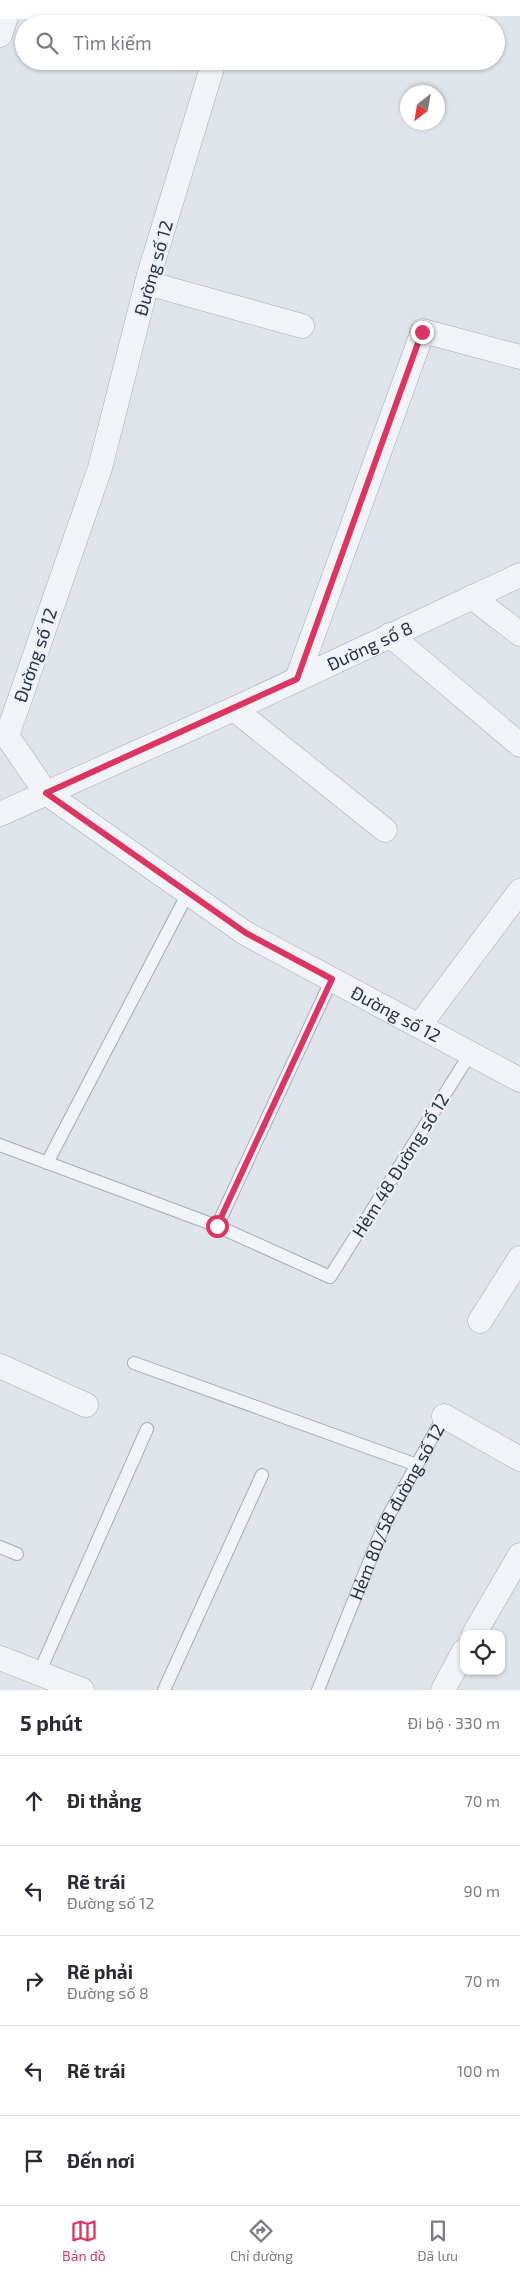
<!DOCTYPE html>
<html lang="vi">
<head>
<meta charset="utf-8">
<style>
  :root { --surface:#fff; --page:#f2f2f3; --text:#2b2b33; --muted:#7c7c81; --line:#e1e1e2; --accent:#dd3562 }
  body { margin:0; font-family:"Exo 2",sans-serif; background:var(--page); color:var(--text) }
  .controls { position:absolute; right:15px; bottom:15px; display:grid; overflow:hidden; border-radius:10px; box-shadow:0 1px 4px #0004 }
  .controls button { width:45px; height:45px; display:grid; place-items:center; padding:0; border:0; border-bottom:1px solid var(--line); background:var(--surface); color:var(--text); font:25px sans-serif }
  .compass { position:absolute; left:400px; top:85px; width:45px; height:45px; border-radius:50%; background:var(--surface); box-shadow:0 1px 4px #0004; rotate:211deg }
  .stop { position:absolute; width:15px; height:15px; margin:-11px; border:4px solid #dd3562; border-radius:50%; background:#fff }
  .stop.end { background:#dd3562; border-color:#fff; box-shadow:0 1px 5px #0008 }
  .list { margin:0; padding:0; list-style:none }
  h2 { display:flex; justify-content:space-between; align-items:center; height:65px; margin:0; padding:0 20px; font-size:21px }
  h2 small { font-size:16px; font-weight:400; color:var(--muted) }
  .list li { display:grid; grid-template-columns:32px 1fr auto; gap:15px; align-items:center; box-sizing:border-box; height:90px; padding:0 20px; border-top:1px solid var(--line) }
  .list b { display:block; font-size:19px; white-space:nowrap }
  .list p { margin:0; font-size:16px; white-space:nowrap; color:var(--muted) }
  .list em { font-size:16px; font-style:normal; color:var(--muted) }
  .icon { flex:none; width:28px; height:28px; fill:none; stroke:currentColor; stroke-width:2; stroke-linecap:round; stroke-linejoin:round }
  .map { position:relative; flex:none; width:520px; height:1690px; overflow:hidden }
  .search { position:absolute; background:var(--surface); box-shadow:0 1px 4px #0004; left:15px; right:15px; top:15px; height:55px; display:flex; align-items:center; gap:12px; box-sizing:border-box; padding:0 18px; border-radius:28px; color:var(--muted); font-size:19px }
  .sheet { height:515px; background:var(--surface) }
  nav { display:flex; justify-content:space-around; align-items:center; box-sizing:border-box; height:70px; border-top:1px solid var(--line); background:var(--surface); font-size:14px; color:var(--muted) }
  nav a { display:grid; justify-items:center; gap:2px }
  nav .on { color:var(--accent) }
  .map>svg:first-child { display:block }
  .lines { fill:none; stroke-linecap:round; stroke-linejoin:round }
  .lane-casing { stroke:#a3abb4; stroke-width:14 }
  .street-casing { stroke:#a3abb4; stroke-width:25 }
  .lane { stroke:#f1f4f7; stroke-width:12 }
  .street { stroke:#f1f4f7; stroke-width:24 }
  .secondary { stroke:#fff; stroke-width:28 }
  .route { stroke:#dd3562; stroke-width:6 }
  .labels { text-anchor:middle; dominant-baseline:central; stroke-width:4.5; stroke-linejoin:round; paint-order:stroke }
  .street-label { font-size:18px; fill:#253342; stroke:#eef2f7 }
</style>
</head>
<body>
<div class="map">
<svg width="520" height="1690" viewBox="0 0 520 1690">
  <rect width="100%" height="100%" fill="#dee4e9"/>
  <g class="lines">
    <defs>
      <g id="lane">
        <path d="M0,1145L217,1226L330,1277L470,1054"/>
        <path d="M47,1163L188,893"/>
        <path d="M217,1226L332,979"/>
        <path d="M134,1363L417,1465"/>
        <path d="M0,1547L17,1554"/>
        <path d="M39,1673L147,1429"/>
        <path d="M164,1690L262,1475"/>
        <path id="s1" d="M318,1690L386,1520L444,1416"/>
      </g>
      <g id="street">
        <path d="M225,24L231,3"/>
        <path d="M0,35L10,4"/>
        <path id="s2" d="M214,61L149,275L100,468L7,736L46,793L245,933L520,1080"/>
        <path d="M147,283L302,326"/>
        <path d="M472,597L520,634"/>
        <path d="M390,635L520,745"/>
        <path d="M297,679L423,331L520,357"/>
        <path d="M234,709L385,830"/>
        <path id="s3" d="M0,814L234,709L520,575"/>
        <path d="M419,1026L520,891"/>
        <path d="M480,1321L520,1258"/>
        <path d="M0,1366L86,1405"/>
        <path d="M444,1416L520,1459"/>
        <path d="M474,1634L520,1555"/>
        <path d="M0,1658L82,1690"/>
        <path d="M443,1690L464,1651"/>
      </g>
    </defs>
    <use href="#lane" class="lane-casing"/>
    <use href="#street" class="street-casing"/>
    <use href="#lane" class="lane"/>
    <use href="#street" class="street"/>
    <path class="secondary" d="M0,5L520,2"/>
  </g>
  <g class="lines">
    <path class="route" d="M217,1226L332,979L246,933L46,793L297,679L422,332"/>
  </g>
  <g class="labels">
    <g class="street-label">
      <text transform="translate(153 268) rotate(-74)">Đường số 12</text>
      <text stroke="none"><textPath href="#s3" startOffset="406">Đường số 8</textPath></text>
      <text transform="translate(35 655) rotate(-71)">Đường số 12</text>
      <text stroke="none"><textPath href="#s2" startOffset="1190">Đường số 12</textPath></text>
      <text transform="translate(400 1165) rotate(-58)">Hẻm 48 Đường số 12</text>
      <text stroke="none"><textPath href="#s1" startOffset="195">Hẻm 80/58 đường số 12</textPath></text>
    </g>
  </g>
</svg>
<div class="controls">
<button><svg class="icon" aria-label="locate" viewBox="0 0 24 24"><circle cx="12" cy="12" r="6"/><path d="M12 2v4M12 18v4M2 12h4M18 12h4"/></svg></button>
</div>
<svg class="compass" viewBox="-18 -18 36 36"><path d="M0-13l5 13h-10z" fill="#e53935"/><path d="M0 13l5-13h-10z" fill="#7c7c81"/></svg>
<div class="stop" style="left:217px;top:1226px"></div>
<div class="stop end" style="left:422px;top:332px"></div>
<div class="search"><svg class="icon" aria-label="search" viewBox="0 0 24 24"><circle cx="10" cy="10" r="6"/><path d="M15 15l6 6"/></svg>Tìm kiếm</div>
</div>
<section class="sheet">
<h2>5 phút<small>Đi bộ · 330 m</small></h2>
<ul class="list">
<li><svg class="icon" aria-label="ahead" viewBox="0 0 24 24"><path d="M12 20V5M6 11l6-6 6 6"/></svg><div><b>Đi thẳng</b></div><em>70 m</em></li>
<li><svg class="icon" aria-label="left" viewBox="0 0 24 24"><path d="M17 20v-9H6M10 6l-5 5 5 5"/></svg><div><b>Rẽ trái</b><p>Đường số 12</p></div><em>90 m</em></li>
<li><svg class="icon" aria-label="right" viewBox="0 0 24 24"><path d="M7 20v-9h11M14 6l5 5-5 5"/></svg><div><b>Rẽ phải</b><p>Đường số 8</p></div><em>70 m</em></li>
<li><svg class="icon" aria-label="left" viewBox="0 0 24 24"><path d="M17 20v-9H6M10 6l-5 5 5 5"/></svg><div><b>Rẽ trái</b></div><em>100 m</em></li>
<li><svg class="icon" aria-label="arrive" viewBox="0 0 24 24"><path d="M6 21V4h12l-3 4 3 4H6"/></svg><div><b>Đến nơi</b></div></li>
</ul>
</section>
<nav>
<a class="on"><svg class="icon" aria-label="map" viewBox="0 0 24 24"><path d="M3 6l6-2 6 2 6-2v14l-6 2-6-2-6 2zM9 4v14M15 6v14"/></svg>Bản đồ</a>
<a><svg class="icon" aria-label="directions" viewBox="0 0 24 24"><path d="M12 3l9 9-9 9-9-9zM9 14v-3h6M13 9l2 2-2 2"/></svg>Chỉ đường</a>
<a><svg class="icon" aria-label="saved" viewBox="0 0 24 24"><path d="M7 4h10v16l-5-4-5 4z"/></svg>Đã lưu</a>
</nav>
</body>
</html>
